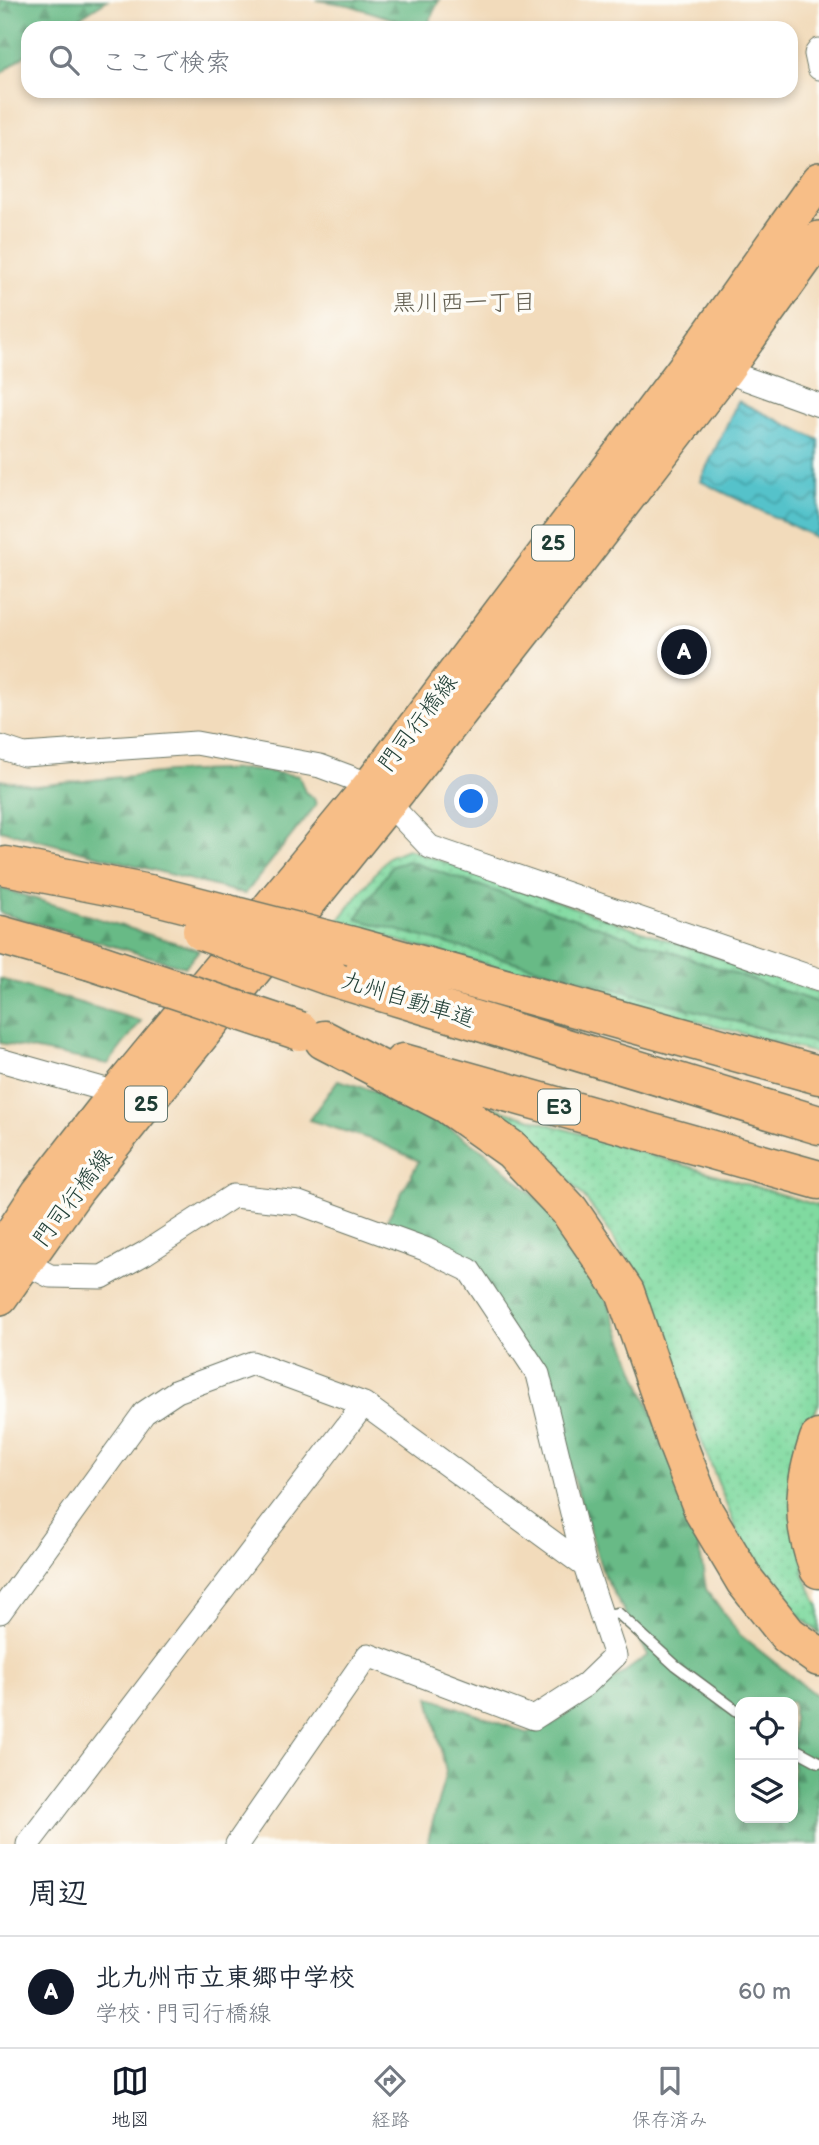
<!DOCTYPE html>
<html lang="ja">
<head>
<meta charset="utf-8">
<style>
  :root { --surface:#fff; --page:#f2f2f3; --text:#1f2937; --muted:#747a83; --line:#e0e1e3; --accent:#111827 }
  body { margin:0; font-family:"Balsamiq Sans","Klee One",sans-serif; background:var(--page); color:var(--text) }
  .controls { position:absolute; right:21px; bottom:21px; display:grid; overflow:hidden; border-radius:14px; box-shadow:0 4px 10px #0003 }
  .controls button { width:63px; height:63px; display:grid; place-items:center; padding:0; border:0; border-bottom:2px solid var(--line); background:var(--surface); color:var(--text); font:35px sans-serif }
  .you { position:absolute; left:472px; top:802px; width:24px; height:24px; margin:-18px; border:5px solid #fff; border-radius:50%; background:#1a73e8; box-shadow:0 0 0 10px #1a73e833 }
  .badge { display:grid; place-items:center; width:46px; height:46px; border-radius:50%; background:var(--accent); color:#fff; font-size:23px; font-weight:700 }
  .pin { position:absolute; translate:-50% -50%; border:4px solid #fff; box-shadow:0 2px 7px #0006 }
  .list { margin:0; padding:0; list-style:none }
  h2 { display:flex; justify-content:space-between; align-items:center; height:91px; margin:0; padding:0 28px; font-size:30px }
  h2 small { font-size:23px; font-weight:400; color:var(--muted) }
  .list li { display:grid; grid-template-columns:46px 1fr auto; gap:21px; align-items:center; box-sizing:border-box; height:112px; padding:0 28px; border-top:2px solid var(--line) }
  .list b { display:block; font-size:26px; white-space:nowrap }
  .list p { margin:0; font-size:23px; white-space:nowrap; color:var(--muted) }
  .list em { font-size:23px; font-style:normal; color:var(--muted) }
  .icon { flex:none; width:38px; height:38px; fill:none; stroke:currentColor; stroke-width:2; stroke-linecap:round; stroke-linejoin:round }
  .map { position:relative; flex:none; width:819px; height:1844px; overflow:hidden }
  .search { position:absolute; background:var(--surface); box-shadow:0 4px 10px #0003; left:21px; right:21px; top:21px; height:77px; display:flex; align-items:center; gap:18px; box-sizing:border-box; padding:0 24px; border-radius:21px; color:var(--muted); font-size:26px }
  .sheet { height:203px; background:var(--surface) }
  nav { display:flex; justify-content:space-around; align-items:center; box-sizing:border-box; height:98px; border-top:2px solid var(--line); background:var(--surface); font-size:19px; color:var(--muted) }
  nav a { display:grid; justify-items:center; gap:4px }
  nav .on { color:var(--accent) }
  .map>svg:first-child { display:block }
  .green { fill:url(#green-dots); stroke:#508c6a; stroke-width:2 }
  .forest { fill:url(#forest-firs); stroke:#447c5d; stroke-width:2; fill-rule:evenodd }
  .water { fill:url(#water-waves); stroke:#3a807f; stroke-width:2 }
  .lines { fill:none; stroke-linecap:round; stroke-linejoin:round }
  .lane-casing { stroke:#697463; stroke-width:13 }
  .street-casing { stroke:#697463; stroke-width:25 }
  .primary-casing { stroke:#697463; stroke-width:38 }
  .highway-casing { stroke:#697463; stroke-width:41 }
  .lane { stroke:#fff; stroke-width:10 }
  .street { stroke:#fff; stroke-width:23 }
  .primary { stroke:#f7be87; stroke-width:35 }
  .highway { stroke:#f7be87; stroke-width:38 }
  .highway-bridge-casing { stroke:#697463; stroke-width:41; stroke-linecap:butt }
  .highway-bridge { stroke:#f7be87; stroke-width:38 }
  .labels { text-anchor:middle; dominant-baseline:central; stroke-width:7; stroke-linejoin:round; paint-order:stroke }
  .shield { fill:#fdfcf7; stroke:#62766e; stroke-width:2 }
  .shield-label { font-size:21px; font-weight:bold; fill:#1f3d34 }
  .street-label { font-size:23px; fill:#1f3d34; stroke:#fdfcf7 }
  .neighbourhood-label { font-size:24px; fill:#635f51; stroke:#fdfcf7 }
</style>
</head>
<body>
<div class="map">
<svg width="819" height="1844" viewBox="0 0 819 1844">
  <defs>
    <pattern id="green-dots" width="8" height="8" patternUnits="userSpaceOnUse" patternTransform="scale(1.75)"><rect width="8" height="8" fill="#80daa0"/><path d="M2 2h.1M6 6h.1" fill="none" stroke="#6ebc8a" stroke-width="1.8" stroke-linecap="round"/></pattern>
    <pattern id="forest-firs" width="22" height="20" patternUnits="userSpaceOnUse" patternTransform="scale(1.75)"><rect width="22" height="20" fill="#68ba86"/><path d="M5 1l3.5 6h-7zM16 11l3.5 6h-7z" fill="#55986e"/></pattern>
    <pattern id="water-waves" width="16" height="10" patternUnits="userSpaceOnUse" patternTransform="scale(1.75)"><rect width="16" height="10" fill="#54c2ca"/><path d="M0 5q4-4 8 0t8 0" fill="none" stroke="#459fa5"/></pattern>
  </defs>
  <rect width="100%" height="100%" fill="#fdfcf7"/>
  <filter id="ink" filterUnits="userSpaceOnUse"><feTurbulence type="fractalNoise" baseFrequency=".0143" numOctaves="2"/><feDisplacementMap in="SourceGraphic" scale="14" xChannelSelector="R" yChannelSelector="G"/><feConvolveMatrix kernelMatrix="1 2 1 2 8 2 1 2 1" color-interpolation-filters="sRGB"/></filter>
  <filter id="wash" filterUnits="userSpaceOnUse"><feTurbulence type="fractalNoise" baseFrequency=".00686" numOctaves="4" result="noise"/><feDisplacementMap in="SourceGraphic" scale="28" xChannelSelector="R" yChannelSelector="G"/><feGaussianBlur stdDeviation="1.57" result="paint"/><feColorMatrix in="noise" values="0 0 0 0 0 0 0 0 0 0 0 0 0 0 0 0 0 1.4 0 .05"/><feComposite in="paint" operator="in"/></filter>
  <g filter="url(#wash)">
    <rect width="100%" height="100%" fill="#f2dbbb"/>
    <path class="green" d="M407,849L819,993V1054L336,924L388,857Z
      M472,1101L819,1206V1403L800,1444L804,1576L819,1607V1633L791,1609L759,1569L736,1529L647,1300C627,1257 601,1214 568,1179C540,1149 505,1125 472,1101Z"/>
    <path class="forest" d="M0,0H107L63,28H28V53L0,74Z
      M316,0H439L426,28H421L349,5Z
      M250,769L299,776L305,792L314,798L316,805L245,894L0,830V780L36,786L168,772Z
      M408,861L819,1003V1044L356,919L392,866Z
      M0,888L199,950L185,967L0,913Z
      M0,979L141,1021L108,1064L0,1043Z
      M338,1080L378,1092L425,1112L487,1153L545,1206L598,1280L610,1307L695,1522L706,1589L740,1635L819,1698V1844H427L446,1772L429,1697L527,1733L553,1724L648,1655L603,1573L542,1376L471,1274L383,1227L419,1161L376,1141L309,1120ZM740,1702H793V1818H740Z"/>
    <path class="water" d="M738,401L819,440V539L700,481Z"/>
  </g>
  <g filter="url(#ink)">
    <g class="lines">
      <defs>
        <path id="lane" d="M602,1616L618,1613L675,1665L740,1713
          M793,1748L819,1762"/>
        <path id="street" d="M819,50L816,54L819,68
          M714,364L744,378L819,405
          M0,747L24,755L196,743L320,766L371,785L430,847L819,980
          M0,1060L117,1093
          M25,1263L50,1276L102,1277L145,1253L233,1196L299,1203L425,1249L469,1270L538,1374L585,1566L615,1656L585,1685L534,1718L368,1655L237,1844
          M0,1612L144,1413L177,1391L252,1363L364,1404L585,1566
          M28,1844L364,1404"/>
        <path id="primary" d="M0,1252L39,1193L117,1093L371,785L695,355L819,180
          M0,1297L77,1189L389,802L555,591L725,370L819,239"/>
        <path id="highway" d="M6,866L149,894
          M0,935L91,961
          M352,946L819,1075
          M329,976L819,1125
          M324,1040L447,1104L512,1150L569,1210L625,1292L677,1443L704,1512L745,1581L788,1635L819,1657
          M403,1063L819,1180
          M819,1439C803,1485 801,1523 819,1569"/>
      </defs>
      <use href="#lane" class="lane-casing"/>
      <use href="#street" class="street-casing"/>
      <use href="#primary" class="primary-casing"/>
      <use href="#highway" class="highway-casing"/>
      <use href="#lane" class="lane"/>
      <use href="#street" class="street"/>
      <use href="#primary" class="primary"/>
      <use href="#highway" class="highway"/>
      <defs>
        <path id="highway-bridge" d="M149,894L352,946
          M202,931L329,976
          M91,961L300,1031"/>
      </defs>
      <use href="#highway-bridge" class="highway-bridge-casing"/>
      <use href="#highway-bridge" class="highway-bridge"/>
    </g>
  </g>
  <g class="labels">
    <g class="shield">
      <rect x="532" y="525.5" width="42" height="35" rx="5"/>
      <rect x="125" y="1086.5" width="42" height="35" rx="5"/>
      <rect x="538" y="1089.5" width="42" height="35" rx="5"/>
    </g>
    <g class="shield-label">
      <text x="553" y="543">25</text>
      <text x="146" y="1104">25</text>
      <text x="559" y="1107">E3</text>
    </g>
    <g class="street-label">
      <text transform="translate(418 723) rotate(-53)">門司行橋線</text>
      <text transform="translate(408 1000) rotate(17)">九州自動車道</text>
      <text transform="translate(73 1198) rotate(-53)">門司行橋線</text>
    </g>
    <g class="neighbourhood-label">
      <text x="464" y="302">黒川西一丁目</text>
    </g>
  </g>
</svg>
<div class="controls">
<button><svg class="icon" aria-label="locate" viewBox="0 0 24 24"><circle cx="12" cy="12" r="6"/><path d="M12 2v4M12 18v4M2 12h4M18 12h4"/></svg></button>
<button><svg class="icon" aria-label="layers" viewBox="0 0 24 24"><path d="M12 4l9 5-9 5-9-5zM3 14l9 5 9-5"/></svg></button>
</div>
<div class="you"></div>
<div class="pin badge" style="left:684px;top:652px">A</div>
<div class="search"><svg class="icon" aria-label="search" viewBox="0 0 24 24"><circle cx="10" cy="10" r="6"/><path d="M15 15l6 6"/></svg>ここで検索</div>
</div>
<section class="sheet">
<h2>周辺<small></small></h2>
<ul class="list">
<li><span class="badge">A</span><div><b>北九州市立東郷中学校</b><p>学校 · 門司行橋線</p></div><em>60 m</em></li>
</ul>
</section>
<nav>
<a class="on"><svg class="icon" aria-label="map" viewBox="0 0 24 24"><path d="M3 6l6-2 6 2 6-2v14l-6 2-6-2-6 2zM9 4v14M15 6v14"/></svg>地図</a>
<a><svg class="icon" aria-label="directions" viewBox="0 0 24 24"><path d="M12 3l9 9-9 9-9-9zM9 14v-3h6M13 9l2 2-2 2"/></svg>経路</a>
<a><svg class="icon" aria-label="saved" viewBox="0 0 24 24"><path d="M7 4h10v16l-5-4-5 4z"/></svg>保存済み</a>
</nav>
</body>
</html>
